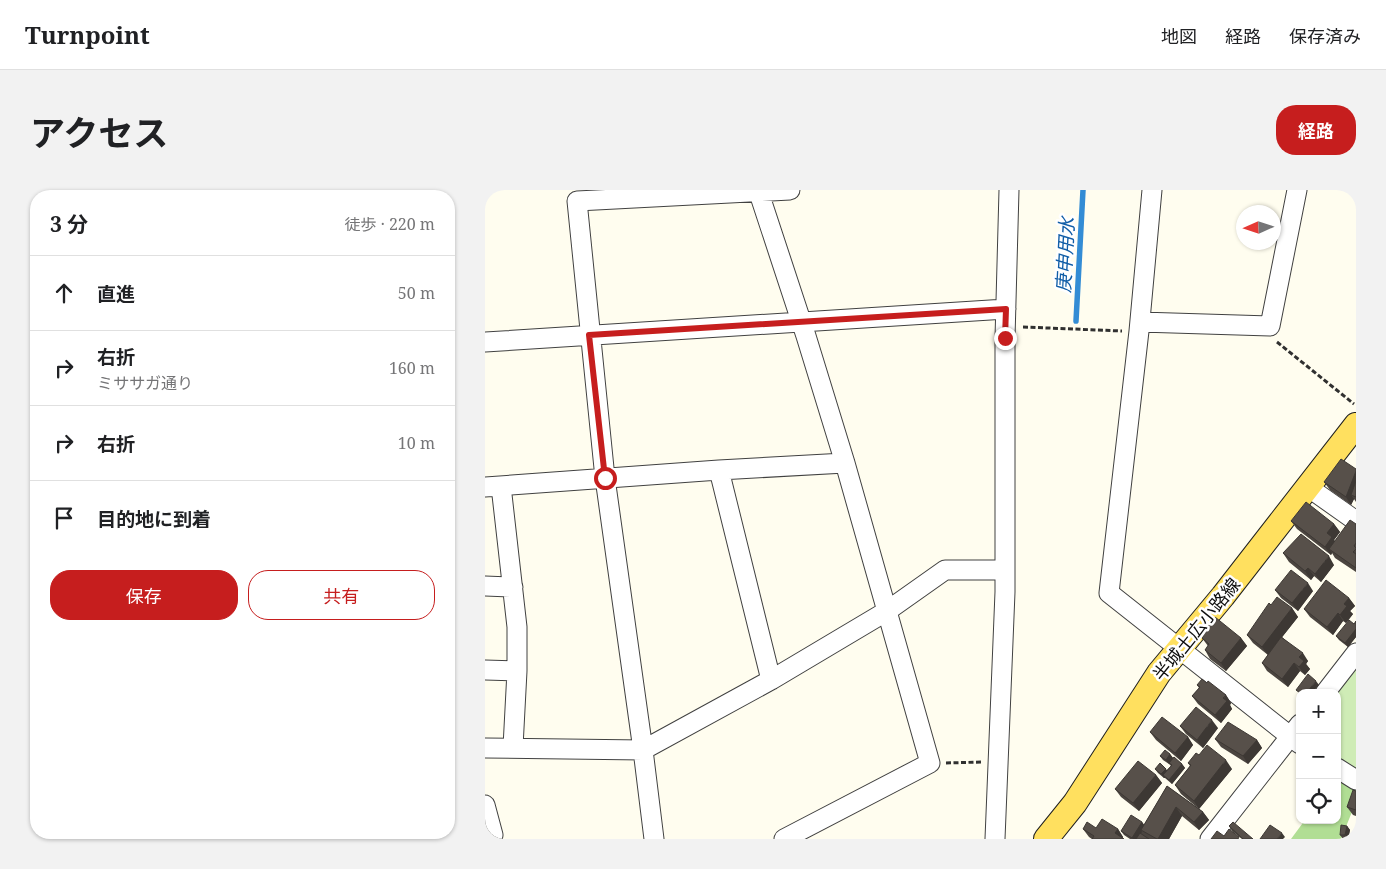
<!DOCTYPE html>
<html lang="ja">
<head>
<meta charset="utf-8">
<style>
  :root { --surface:#fff; --page:#f2f2f2; --text:#202124; --muted:#757577; --line:#e0e0e0; --accent:#c61e1e }
  body { margin:0; font-family:"Noto Serif","Noto Sans JP",serif; background:var(--page); color:var(--text) }
  .controls { position:absolute; right:15px; bottom:15px; display:grid; overflow:hidden; border-radius:10px; box-shadow:0 1px 4px #0004 }
  .controls button { width:45px; height:45px; display:grid; place-items:center; padding:0; border:0; border-bottom:1px solid var(--line); background:var(--surface); color:var(--text); font:25px sans-serif }
  .compass { position:absolute; left:751px; top:15px; width:45px; height:45px; border-radius:50%; background:var(--surface); box-shadow:0 1px 4px #0004; rotate:267deg }
  .stop { position:absolute; width:15px; height:15px; margin:-11px; border:4px solid #c61e1e; border-radius:50%; background:#fff }
  .stop.end { background:#c61e1e; border-color:#fff; box-shadow:0 1px 5px #0008 }
  .list { margin:0; padding:0; list-style:none }
  h2 { display:flex; justify-content:space-between; align-items:center; height:65px; margin:0; padding:0 20px; font-size:21px }
  h2 small { font-size:16px; font-weight:400; color:var(--muted) }
  .list li { display:grid; grid-template-columns:32px 1fr auto; gap:15px; align-items:center; box-sizing:border-box; height:75px; padding:0 20px; border-top:1px solid var(--line) }
  .list b { display:block; font-size:19px; white-space:nowrap }
  .list p { margin:0; font-size:16px; white-space:nowrap; color:var(--muted) }
  .list em { font-size:16px; font-style:normal; color:var(--muted) }
  .actions { display:flex; gap:10px; padding:15px 20px }
  .actions a { flex:1; padding:11px 0; border:1px solid var(--accent); border-radius:20px; text-align:center; font-size:18px; color:var(--accent) }
  .actions .main { background:var(--accent); color:#fff }
  .icon { flex:none; width:28px; height:28px; fill:none; stroke:currentColor; stroke-width:2; stroke-linecap:round; stroke-linejoin:round }
  .map { position:relative; flex:none; width:871px; height:649px; overflow:hidden; border-radius:20px }
  header { display:flex; align-items:center; gap:30px; box-sizing:border-box; height:70px; padding:0 25px; background:var(--surface); border-bottom:1px solid var(--line) }
  header strong { font-size:24px }
  nav { display:flex; gap:28px; margin-inline-start:auto; font-size:18px }
  .intro { display:flex; align-items:center; justify-content:space-between; box-sizing:border-box; height:120px; padding:0 30px }
  h1 { margin:0; font-size:35px }
  .button { padding:12px 22px; border-radius:20px; background:var(--accent); color:#fff; font-size:18px; font-weight:700 }
  main { display:flex; gap:30px; padding:0 30px }
  aside { flex:1; background:var(--surface); border-radius:20px; box-shadow:0 1px 4px #0004 }
  .map>svg:first-child { display:block }
  .green { fill:#cfecb6 }
  .forest { fill:#b1de94 }
  .lines { fill:none; stroke-linecap:round; stroke-linejoin:round }
  .stream { stroke:#338cd5; stroke-width:5.5 }
  .minor-casing { stroke:#414141; stroke-width:21 }
  .major-casing { stroke:#1f1f1f; stroke-width:26 }
  .path { stroke:#303030; stroke-width:3; stroke-dasharray:5 2.5; stroke-linecap:butt }
  .minor { stroke:#fff; stroke-width:19 }
  .major { stroke:#ffe05f; stroke-width:24 }
  .wall { fill:#4b4540 }
  .shaded-wall { fill:#3d3834 }
  .building { fill:#57504a; stroke:#3d3834 }
  .route { stroke:#c61e1e; stroke-width:6 }
  .labels { text-anchor:middle; dominant-baseline:central; stroke-width:5; stroke-linejoin:round; paint-order:stroke }
  .street-label { font-size:18px; fill:#0e0e0e; stroke:#fff }
  .water-label { font-size:19px; font-style:italic; fill:#105da7; stroke:#fff }
</style>
</head>
<body>
<header>
<strong>Turnpoint</strong>
<nav><a>地図</a><a>経路</a><a>保存済み</a></nav>
</header>
<div class="intro"><h1>アクセス</h1><a class="button">経路</a></div>
<main>
<aside>
<h2>3 分<small>徒歩 · 220 m</small></h2>
<ul class="list">
<li><svg class="icon" aria-label="ahead" viewBox="0 0 24 24"><path d="M12 20V5M6 11l6-6 6 6"/></svg><div><b>直進</b></div><em>50 m</em></li>
<li><svg class="icon" aria-label="right" viewBox="0 0 24 24"><path d="M7 20v-9h11M14 6l5 5-5 5"/></svg><div><b>右折</b><p>ミササガ通り</p></div><em>160 m</em></li>
<li><svg class="icon" aria-label="right" viewBox="0 0 24 24"><path d="M7 20v-9h11M14 6l5 5-5 5"/></svg><div><b>右折</b></div><em>10 m</em></li>
<li><svg class="icon" aria-label="arrive" viewBox="0 0 24 24"><path d="M6 21V4h12l-3 4 3 4H6"/></svg><div><b>目的地に到着</b></div></li>
</ul>
<div class="actions"><a class="main">保存</a><a>共有</a></div>
</aside>
<div class="map">
<svg width="871" height="649" viewBox="0 0 871 649">
  <rect width="100%" height="100%" fill="#fffdef"/>
  <path class="green" d="M871,476V581L852,569V503H850Z"/>
  <path class="forest" d="M852,587L871,598V612L856,649H806L820,630H852Z"/>
  <g class="lines">
    <path class="stream" d="M591,131L598,0"/>
    <defs>
      <path id="minor" d="M273,0L321,146L360,273L445,573L299,649
        M305,0L92,11L120,288L158,560L286,490L402,421L460,380H519
        M667,0L654,141L624,403L815,554
        M655,132L785,136L812,0
        M0,152L521,119
        M234,280L286,490
        M0,297L234,280L360,273
        M823,297L871,331
        M0,396L28,397
        M0,480L32,481V437L16,296
        M840,503L871,463
        M28,557L32,481
        M0,558L158,560L169,649
        M852,578L871,590
        M0,615L8,645L0,647
        M510,649L520,402V148L524,0
        M725,649L815,534"/>
      <path id="major" d="M561,649L590,613L674,483L738,406L871,235"/>
    </defs>
    <use href="#minor" class="minor-casing"/>
    <use href="#major" class="major-casing"/>
    <path class="path" d="M538,137L637,141
      M792,152L869,214
      M461,573L497,572"/>
    <use href="#minor" class="minor"/>
    <use href="#major" class="major"/>
  </g>
  <path class="wall" d="M871,279V312L869,309L866,315L845,300L839,292Z
    M806,331L849,334L855,342L849,350L850,351L871,334V382L850,368L847,363L846,365L812,339Z
    M798,363L849,375L836,392L829,386L826,390L804,372Z
    M790,400L828,401L813,421L796,408Z
    M864,408L870,416L865,421L868,424L861,433L858,431L848,445L825,427L819,419Z
    M786,415L807,418L813,427L797,447L823,471L821,474L825,479L820,485L815,481L803,497L782,481L777,473L783,465L768,453L762,445Z
    M871,431V447L863,457L854,450L851,446L869,434Z
    M719,441L756,448L762,456L741,481L725,469L720,460L723,456L717,448L720,443Z
    M722,493L741,505L746,513L745,515L747,519L736,533L713,514L707,506L714,498L712,495Z
    M695,536L733,538L718,558L701,544Z
    M665,542L703,547L708,555L696,571L671,550Z
    M730,549L772,550L777,558L763,574L736,557Z
    M685,564L688,568L697,574L700,578L687,594L680,588H679L673,583L670,579L682,580L686,576L684,574L678,570L675,566Z
    M714,565L747,579L714,619L696,604L690,595L705,576L703,573Z
    M671,585L677,593L654,621L636,607L630,599Z
    M682,596L718,622L724,630L714,640L697,626L684,649H645L639,645L636,641L657,632L659,635Z
    M871,601V626L868,625L862,617Z
    M744,636L768,649H757L747,641Z
    M862,636L865,640L863,649H858L855,645Z
    M611,638L633,639L638,647V648L607,649L604,647L598,639Z"/>
  <path class="shaded-wall" d="M871,281V304L866,305L869,309L866,315L861,307Z
    M849,334L855,342L849,350L853,356L844,359L847,363L846,365L840,357L842,343Z
    M844,366L849,375L836,392L830,384Z
    M823,378L829,386L826,390L820,381Z
    M823,393L828,401L813,421L807,413Z
    M864,408L870,416L865,421L868,424L861,433L855,425L859,414Z
    M807,418L813,427L783,465L777,457Z
    M853,423L858,431L848,445L842,437Z
    M871,439V447L863,457L860,453Z
    M756,448L762,456L741,481L736,473Z
    M818,463L823,471L821,474L825,479L820,485L814,477V467Z
    M809,473L815,481L803,497L797,489Z
    M831,491L834,495L827,503H821Z
    M741,505L746,513L745,515L747,519L736,533L730,525Z
    M727,530L733,538L718,558L712,550Z
    M703,547L708,555L696,571L690,563Z
    M772,550L777,558L763,574L758,566Z
    M685,564L688,568L684,574L681,570Z
    M741,570L747,579L714,619L709,611Z
    M697,574L700,578L687,594L684,590Z
    M681,579L684,583L678,585L680,588H679L676,584Z
    M671,585L677,593L654,621L648,613Z
    M691,617L697,626L684,649H673Z
    M718,622L724,630L714,640L709,632Z
    M657,632L660,636L656,640L657,642L652,649H648L647,648Z
    M862,636L865,640L863,649L860,645Z
    M633,639L638,647L637,649L630,643Z
    M797,643L800,647L798,649H792Z"/>
  <path class="building" d="M856,269L871,279V281L861,307L839,292Z
    M871,291V307L866,305Z
    M821,312L849,334L842,343L847,347L840,357L806,331Z
    M865,330L871,334V353L869,356L871,358V359L868,362L871,364V378L844,359Z
    M816,344L844,366L830,384L823,378L820,381L798,363Z
    M806,380L823,393L807,413L790,400Z
    M841,390L864,408L859,414L862,416L855,425L853,423L842,437L819,419Z
    M792,407L807,418L777,457L762,445L784,413L786,415Z
    M730,427L756,448L736,473L720,460L724,454L717,448L720,443L719,441Z
    M864,430L869,434L871,431V439L860,453L851,446Z
    M796,447L818,463L814,467L819,471L814,477L809,473L797,489L777,473Z
    M823,484L831,491L821,503H815L811,500Z
    M717,489L722,493L723,491L741,505L738,508L742,511L730,525L707,506L715,497L712,495Z
    M711,517L727,530L712,550L695,536Z
    M677,527L703,547L690,563L665,542Z
    M743,532L772,550L758,566L730,549Z
    M722,555L741,570L709,611L690,595L706,575L703,573L711,563L714,565Z
    M680,560L685,564L681,570L675,566Z
    M689,567L697,574L684,590L678,585L687,575L684,573Z
    M653,571L671,585L648,613L630,599Z
    M675,573L681,579L676,584L670,579Z
    M682,596L718,622L709,632L691,617L673,649H672L656,640Z
    M868,600L871,601V620L862,617Z
    M646,625L657,632L647,648L636,641Z
    M617,629L633,639L630,643L639,649H607L609,646L598,639L602,632L611,638Z
    M748,632L768,649H758L744,636Z
    M785,635L797,643L792,649H775Z
    M856,635L862,636L860,645H855Z
    M744,639L754,647L753,649H726L732,641L739,646Z
    M655,643L664,649H651Z"/>
  <g class="lines">
    <path class="route" d="M120,288L104,145L521,119L520,148"/>
  </g>
  <g class="labels">
    <g class="street-label">
      <text transform="translate(711 439) rotate(-51)">半城土広小路線</text>
    </g>
    <g class="water-label">
      <text transform="translate(580 65) rotate(-87)">庚申用水</text>
    </g>
  </g>
</svg>
<div class="controls">
<button>+</button>
<button>−</button>
<button><svg class="icon" aria-label="locate" viewBox="0 0 24 24"><circle cx="12" cy="12" r="6"/><path d="M12 2v4M12 18v4M2 12h4M18 12h4"/></svg></button>
</div>
<svg class="compass" viewBox="-18 -18 36 36"><path d="M0-13l5 13h-10z" fill="#e53935"/><path d="M0 13l5-13h-10z" fill="#757577"/></svg>
<div class="stop" style="left:120px;top:288px"></div>
<div class="stop end" style="left:520px;top:148px"></div>
</div>
</main>
</body>
</html>
